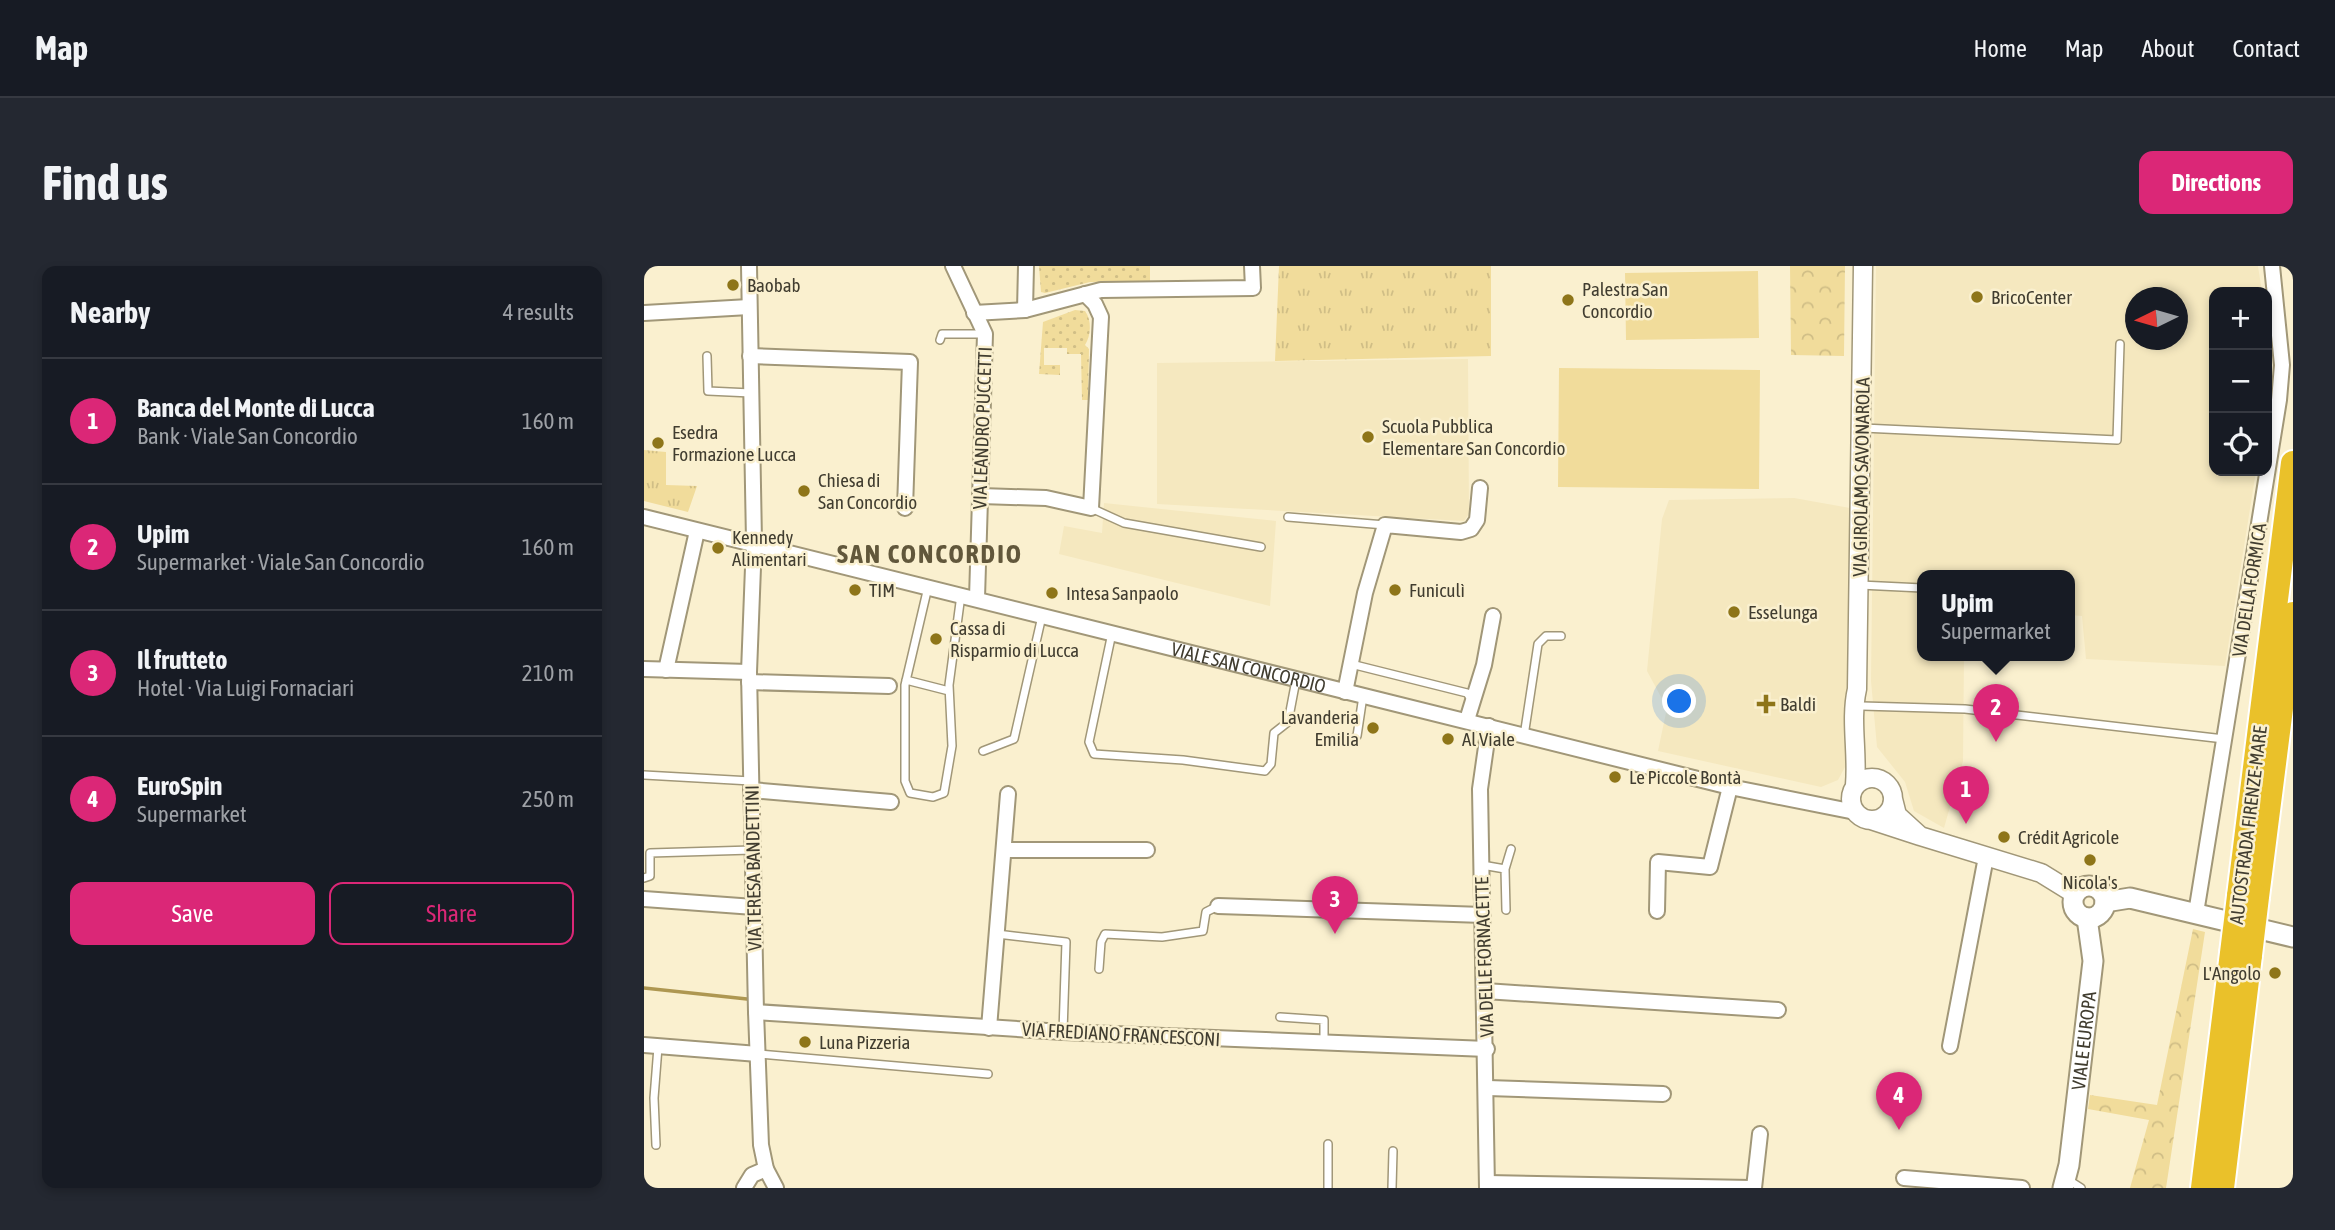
<!DOCTYPE html>
<html lang="en">
<head>
<meta charset="utf-8">
<style>
  :root { --surface:#171b24; --page:#242831; --text:#f1f3f6; --muted:#9ea1a6; --line:#363941; --accent:#db2777 }
  body { margin:0; font-family:"Asap Condensed",sans-serif; background:var(--page); color:var(--text) }
  .controls { position:absolute; right:21px; top:21px; display:grid; overflow:hidden; border-radius:14px; box-shadow:0 4px 10px #0003 }
  .controls button { width:63px; height:63px; display:grid; place-items:center; padding:0; border:0; border-bottom:2px solid var(--line); background:var(--surface); color:var(--text); font:35px sans-serif }
  .compass { position:absolute; left:1481px; top:21px; width:63px; height:63px; border-radius:50%; background:var(--surface); box-shadow:0 4px 10px #0003; rotate:265deg }
  .you { position:absolute; left:1036px; top:436px; width:24px; height:24px; margin:-18px; border:5px solid #fff; border-radius:50%; background:#1a73e8; box-shadow:0 0 0 10px #1a73e833 }
  .badge { display:grid; place-items:center; width:46px; height:46px; border-radius:50%; background:var(--accent); color:#fff; font-size:23px; font-weight:700 }
  .pin { position:absolute; translate:-50% -58px; filter:drop-shadow(0 2px 4px #0008) }
  .pin::after { content:''; position:absolute; top:37px; width:24px; height:21px; background:inherit; clip-path:polygon(0 0,100% 0,50% 100%) }
  .popup { position:absolute; left:1273px; top:304px; width:158px; height:91px; box-sizing:border-box; display:grid; place-content:center; border-radius:14px; background:var(--surface); filter:drop-shadow(0 2px 5px #0005); font-size:23px; white-space:nowrap; color:var(--muted) }
  .popup b { font-size:26px; color:var(--text) }
  .popup::after { content:''; position:absolute; left:50%; top:100%; margin-left:-14px; border:14px solid transparent; border-top-color:var(--surface) }
  .list { margin:0; padding:0; list-style:none }
  h2 { display:flex; justify-content:space-between; align-items:center; height:91px; margin:0; padding:0 28px; font-size:30px }
  h2 small { font-size:23px; font-weight:400; color:var(--muted) }
  .list li { display:grid; grid-template-columns:46px 1fr auto; gap:21px; align-items:center; box-sizing:border-box; height:126px; padding:0 28px; border-top:2px solid var(--line) }
  .list b { display:block; font-size:26px; white-space:nowrap }
  .list p { margin:0; font-size:23px; white-space:nowrap; color:var(--muted) }
  .list em { font-size:23px; font-style:normal; color:var(--muted) }
  .actions { display:flex; gap:14px; padding:21px 28px }
  .actions a { flex:1; padding:16px 0; border:2px solid var(--accent); border-radius:14px; text-align:center; font-size:24px; color:var(--accent) }
  .actions .main { background:var(--accent); color:#fff }
  .icon { flex:none; width:38px; height:38px; fill:none; stroke:currentColor; stroke-width:2; stroke-linecap:round; stroke-linejoin:round }
  .map { position:relative; flex:none; width:1649px; height:922px; overflow:hidden; border-radius:14px }
  header { display:flex; align-items:center; gap:42px; box-sizing:border-box; height:98px; padding:0 35px; background:var(--surface); border-bottom:2px solid var(--line) }
  header strong { font-size:33px }
  nav { display:flex; gap:38px; margin-inline-start:auto; font-size:24px }
  .intro { display:flex; align-items:center; justify-content:space-between; box-sizing:border-box; height:168px; padding:0 42px }
  h1 { margin:0; font-size:49px }
  .button { padding:18px 32px; border-radius:14px; background:var(--accent); color:#fff; font-size:24px; font-weight:700 }
  main { display:flex; gap:42px; padding:0 42px }
  aside { flex:1; background:var(--surface); border-radius:14px; box-shadow:0 4px 10px #0003 }
  .map>svg:first-child { display:block }
  .built { fill:#f5e8bf; fill-rule:evenodd }
  .grass { fill:url(#grass-tufts) }
  .forest { fill:url(#forest-crowns) }
  .garden { fill:url(#garden-dots) }
  .pitch { fill:#f1dc9b }
  .lines { fill:none; stroke-linecap:round; stroke-linejoin:round }
  .stream { stroke:#ae9751; stroke-width:3.5 }
  .service-casing { stroke:#a19778; stroke-width:10 }
  .minor-casing { stroke:#a19778; stroke-width:18 }
  .tertiary-casing { stroke:#a19778; stroke-width:21 }
  .secondary-casing { stroke:#a19778; stroke-width:23 }
  .motorway-casing { stroke:#fff; stroke-width:28 }
  .service { stroke:#fff; stroke-width:7 }
  .minor { stroke:#fff; stroke-width:14 }
  .tertiary { stroke:#fff; stroke-width:18 }
  .secondary { stroke:#fff; stroke-width:19 }
  .motorway { stroke:#eac12a; stroke-width:24 }
  .motorway-bridge-casing { stroke:#fff; stroke-width:28; stroke-linecap:butt }
  .motorway-bridge { stroke:#eac12a; stroke-width:24 }
  .poi-dot { fill:#8e7519; stroke:#faf0cf; stroke-width:2.5 }
  .labels { text-anchor:middle; dominant-baseline:central; stroke-width:5; stroke-linejoin:round; paint-order:stroke }
  .poi-label { font-size:19px; fill:#413d30; stroke:#faf0cf; text-anchor:start }
  .street-label { font-size:19px; fill:#413d30; stroke:#faf0cf }
  .district-label { font-size:26px; font-weight:bold; letter-spacing:2px; fill:#61573b; stroke:#faf0cf }
</style>
</head>
<body>
<header>
<strong>Map</strong>
<nav><a>Home</a><a>Map</a><a>About</a><a>Contact</a></nav>
</header>
<div class="intro"><h1>Find us</h1><a class="button">Directions</a></div>
<main>
<aside>
<h2>Nearby<small>4 results</small></h2>
<ul class="list">
<li><span class="badge">1</span><div><b>Banca del Monte di Lucca</b><p>Bank · Viale San Concordio</p></div><em>160 m</em></li>
<li><span class="badge">2</span><div><b>Upim</b><p>Supermarket · Viale San Concordio</p></div><em>160 m</em></li>
<li><span class="badge">3</span><div><b>Il frutteto</b><p>Hotel · Via Luigi Fornaciari</p></div><em>210 m</em></li>
<li><span class="badge">4</span><div><b>EuroSpin</b><p>Supermarket</p></div><em>250 m</em></li>
</ul>
<div class="actions"><a class="main">Save</a><a>Share</a></div>
</aside>
<div class="map">
<svg width="1649" height="922" viewBox="0 0 1649 922">
  <defs>
    <pattern id="grass-tufts" width="24" height="20" patternUnits="userSpaceOnUse" patternTransform="scale(1.75)"><rect width="24" height="20" fill="#f1dc9b"/><path d="M3 7l-1-3M5 7V3M7 7l1-3M15 17l-1-3M17 17v-4M19 17l1-3" fill="none" stroke="#d0be86"/></pattern>
    <pattern id="forest-crowns" width="20" height="18" patternUnits="userSpaceOnUse" patternTransform="scale(1.75)"><rect width="20" height="18" fill="#f1dc9b"/><path d="M2 6a3 3 0 1 1 6 0M12 15a3 3 0 1 1 6 0" fill="none" stroke="#d0be86"/></pattern>
    <pattern id="garden-dots" width="8" height="8" patternUnits="userSpaceOnUse" patternTransform="scale(1.75)"><rect width="8" height="8" fill="#f1dc9b"/><path d="M2 2h.1M6 6h.1" fill="none" stroke="#d0be86" stroke-width="1.8" stroke-linecap="round"/></pattern>
  </defs>
  <rect width="100%" height="100%" fill="#faf0cf"/>
  <path class="built" d="M1232,0H1614L1618,26H1570V205H1612L1581,400L1442,393L1438,350L1426,349V310H1278V390H1320L1319,495L1300,562L1270,545L1261,516L1233,481L1227,415ZM1492,32H1534V74H1492Z
    M824,93L825,248L820,255L513,238V97Z
    M1150,232L1206,242L1201,501L1194,514L1177,521L1014,485L1023,442L1003,405L1018,253L1025,234Z
    M460,237L632,255L626,340L415,288L420,260L458,267Z"/>
  <path class="grass" d="M635,0H847V90L631,95Z
    M0,184L22,186V219L53,220L44,246L0,235Z"/>
  <path class="forest" d="M1146,0H1201L1200,90L1147,89Z
    M1549,663L1561,666L1522,922H1486L1505,854L1444,843L1446,829L1513,839Z"/>
  <path class="garden" d="M395,0H506V15L446,16L401,27L397,26Z
    M431,44L441,45C448,54 447,70 441,79L445,83L444,134H438L437,88H423V82H400V99H416V109L395,108L399,56Z"/>
  <path class="pitch" d="M1114,5L1115,72L982,74L981,7Z
    M915,102L1116,104L1115,223L914,221Z"/>
  <g class="lines">
    <path class="stream" d="M0,722L103,733"/>
    <defs>
      <path id="service" d="M296,74L298,68H340
        M63,90L64,125L107,127
        M1219,162L1473,174L1476,78
        M447,242L480,257L617,281
        M644,251L741,259
        M1216,319L1278,322
        M284,321L261,419V515L266,527L289,531L300,527L308,480L305,419L317,329
        M468,367L445,476L450,488L539,494L621,505L627,498L630,467L644,456L652,414
        M707,398L823,427L827,433
        M262,414L305,425
        M1218,440L1321,443L1580,473
        M880,470L894,378L902,370H917
        M688,474L709,473L713,470L719,430
        M339,485L370,473L398,350
        M0,509L107,515
        M838,599L861,603L862,644
        M861,603L867,583
        M0,612L6,610V587L108,584
        M353,668L422,676L419,766
        M455,703L457,676L461,668L518,671L559,665L562,646L574,640
        M636,751L680,754V776
        M114,788L344,808
        M684,878V922
        M12,879L10,832L14,781
        M1426,915L1437,922
        M748,922L749,885"/>
      <g id="minor">
        <path d="M105,0L110,275L105,406L112,746L117,879L122,903L132,922"/>
        <path d="M309,0L341,68L333,332"/>
        <path d="M381,44L382,0"/>
        <path d="M0,47L105,41"/>
        <path d="M330,47L381,44L457,24L609,22L608,0"/>
        <path d="M106,90L266,96L261,242"/>
        <path d="M337,230L402,232L447,242L457,51L451,38L441,28"/>
        <path id="s1" d="M0,251L1086,521L1211,546"/>
        <path d="M0,403L105,406"/>
        <path d="M22,404L53,265"/>
        <path d="M105,416L245,420"/>
        <path d="M701,426L721,327L741,259L817,266L827,263L833,254L836,222"/>
        <path d="M823,454L840,399L849,350"/>
        <path d="M107,524L247,536"/>
        <path d="M361,584H503"/>
        <path d="M0,633L110,641"/>
        <path d="M574,640L839,649"/>
        <path d="M1013,645L1014,596L1066,601L1086,521"/>
        <path d="M1552,647L1635,134L1638,99L1628,0"/>
        <path d="M841,725L1134,744"/>
        <path d="M112,746L419,766L843,783"/>
        <path d="M345,762L364,528"/>
        <path d="M0,779L114,788"/>
        <path d="M1306,780L1342,591"/>
        <path d="M844,822L1019,828"/>
        <path d="M1260,912L1378,922"/>
        <path d="M844,917L1107,922"/>
        <path d="M100,922L108,909L122,903"/>
        <path d="M843,922L836,523L845,460"/>
        <path d="M1110,922L1116,868"/>
      </g>
      <path id="tertiary" d="M1207 533a21 21 0 1 1 42 0a21 21 0 1 1-42 0Z
        M1211,519C1214,487 1206,454 1213,423L1219,0
        M1227,554L1276,570L1253,549L1249,533
        M1276,570L1397,607L1431,628"/>
      <g id="secondary">
        <circle cx="1445" cy="636" r="16"/>
        <path d="M1461,636L1486,632L1649,671"/>
        <path id="s2" d="M1419,922L1425,899L1449,695L1443,652"/>
      </g>
      <path id="motorway" d="M1595,630L1649,197
        M1613,631L1649,348
        M1559,922L1588,687
        M1578,922L1606,689"/>
    </defs>
    <use href="#service" class="service-casing"/>
    <use href="#minor" class="minor-casing"/>
    <use href="#tertiary" class="tertiary-casing"/>
    <use href="#secondary" class="secondary-casing"/>
    <use href="#motorway" class="motorway-casing"/>
    <use href="#service" class="service"/>
    <use href="#minor" class="minor"/>
    <use href="#tertiary" class="tertiary"/>
    <use href="#secondary" class="secondary"/>
    <use href="#motorway" class="motorway"/>
    <defs>
      <path id="motorway-bridge" d="M1588,687L1595,630
        M1606,689L1613,631"/>
    </defs>
    <use href="#motorway-bridge" class="motorway-bridge-casing"/>
    <use href="#motorway-bridge" class="motorway-bridge"/>
  </g>
  <g class="poi-dot">
    <circle cx="89" cy="19" r="7"/>
    <circle cx="1333" cy="31" r="7"/>
    <circle cx="924" cy="34" r="7"/>
    <circle cx="724" cy="171" r="7"/>
    <circle cx="14" cy="177" r="7"/>
    <circle cx="160" cy="225" r="7"/>
    <circle cx="74" cy="282" r="7"/>
    <circle cx="211" cy="324" r="7"/>
    <circle cx="751" cy="324" r="7"/>
    <circle cx="408" cy="327" r="7"/>
    <circle cx="1090" cy="346" r="7"/>
    <circle cx="292" cy="373" r="7"/>
    <path d="M1118.5 427.5h7v7h7v7h-7v7h-7v-7h-7v-7h7z"/>
    <circle cx="729" cy="462" r="7"/>
    <circle cx="804" cy="473" r="7"/>
    <circle cx="971" cy="511" r="7"/>
    <circle cx="1360" cy="571" r="7"/>
    <circle cx="1446" cy="594" r="7"/>
    <circle cx="1631" cy="707" r="7"/>
    <circle cx="161" cy="776" r="7"/>
  </g>
  <g class="labels">
    <g class="poi-label">
      <text x="103" y="19">Baobab</text>
      <text x="938" y="23">Palestra San<tspan x="938" dy="22">Concordio</tspan></text>
      <text x="1347" y="31">BricoCenter</text>
      <text x="738" y="160">Scuola Pubblica<tspan x="738" dy="22">Elementare San Concordio</tspan></text>
      <text x="28" y="166">Esedra<tspan x="28" dy="22">Formazione Lucca</tspan></text>
      <text x="174" y="214">Chiesa di<tspan x="174" dy="22">San Concordio</tspan></text>
      <text x="88" y="271">Kennedy<tspan x="88" dy="22">Alimentari</tspan></text>
      <text x="225" y="324">TIM</text>
      <text x="765" y="324">Funiculì</text>
      <text x="422" y="327">Intesa Sanpaolo</text>
      <text x="1104" y="346">Esselunga</text>
      <text x="306" y="362">Cassa di<tspan x="306" dy="22">Risparmio di Lucca</tspan></text>
      <text x="1136" y="438">Baldi</text>
      <text x="715" y="451" text-anchor="end">Lavanderia<tspan x="715" dy="22">Emilia</tspan></text>
      <text x="818" y="473">Al Viale</text>
      <text x="985" y="511">Le Piccole Bontà</text>
      <text x="1374" y="571">Crédit Agricole</text>
      <text x="1446" y="616" text-anchor="middle">Nicola's</text>
      <text x="1617" y="707" text-anchor="end">L'Angolo</text>
      <text x="175" y="776">Luna Pizzeria</text>
    </g>
    <g class="street-label">
      <text transform="translate(338 162) rotate(-88)">VIA LEANDRO PUCCETTI</text>
      <text transform="translate(1217 211) rotate(-89)">VIA GIROLAMO SAVONAROLA</text>
      <text transform="translate(1605 324) rotate(-81)">VIA DELLA FORMICA</text>
      <text stroke="none"><textPath href="#s1" startOffset="623">VIALE SAN CONCORDIO</textPath></text>
      <text transform="translate(1604 559) rotate(-83)">AUTOSTRADA FIRENZE-MARE</text>
      <text transform="translate(109 602) rotate(-91)">VIA TERESA BANDETTINI</text>
      <text transform="translate(840 691) rotate(-92)">VIA DELLE FORNACETTE</text>
      <text transform="translate(477 768) rotate(3)">VIA FREDIANO FRANCESCONI</text>
      <text stroke="none"><textPath href="#s2" startOffset="149">VIALE EUROPA</textPath></text>
    </g>
    <g class="district-label">
      <text x="286" y="288">SAN CONCORDIO</text>
    </g>
  </g>
</svg>
<div class="controls">
<button>+</button>
<button>−</button>
<button><svg class="icon" aria-label="locate" viewBox="0 0 24 24"><circle cx="12" cy="12" r="6"/><path d="M12 2v4M12 18v4M2 12h4M18 12h4"/></svg></button>
</div>
<svg class="compass" viewBox="-18 -18 36 36"><path d="M0-13l5 13h-10z" fill="#e53935"/><path d="M0 13l5-13h-10z" fill="#9ea1a6"/></svg>
<div class="you"></div>
<div class="pin badge" style="left:1322px;top:558px">1</div>
<div class="pin badge" style="left:1352px;top:476px">2</div>
<div class="popup"><b>Upim</b>Supermarket</div>
<div class="pin badge" style="left:691px;top:668px">3</div>
<div class="pin badge" style="left:1255px;top:864px">4</div>
</div>
</main>
</body>
</html>
